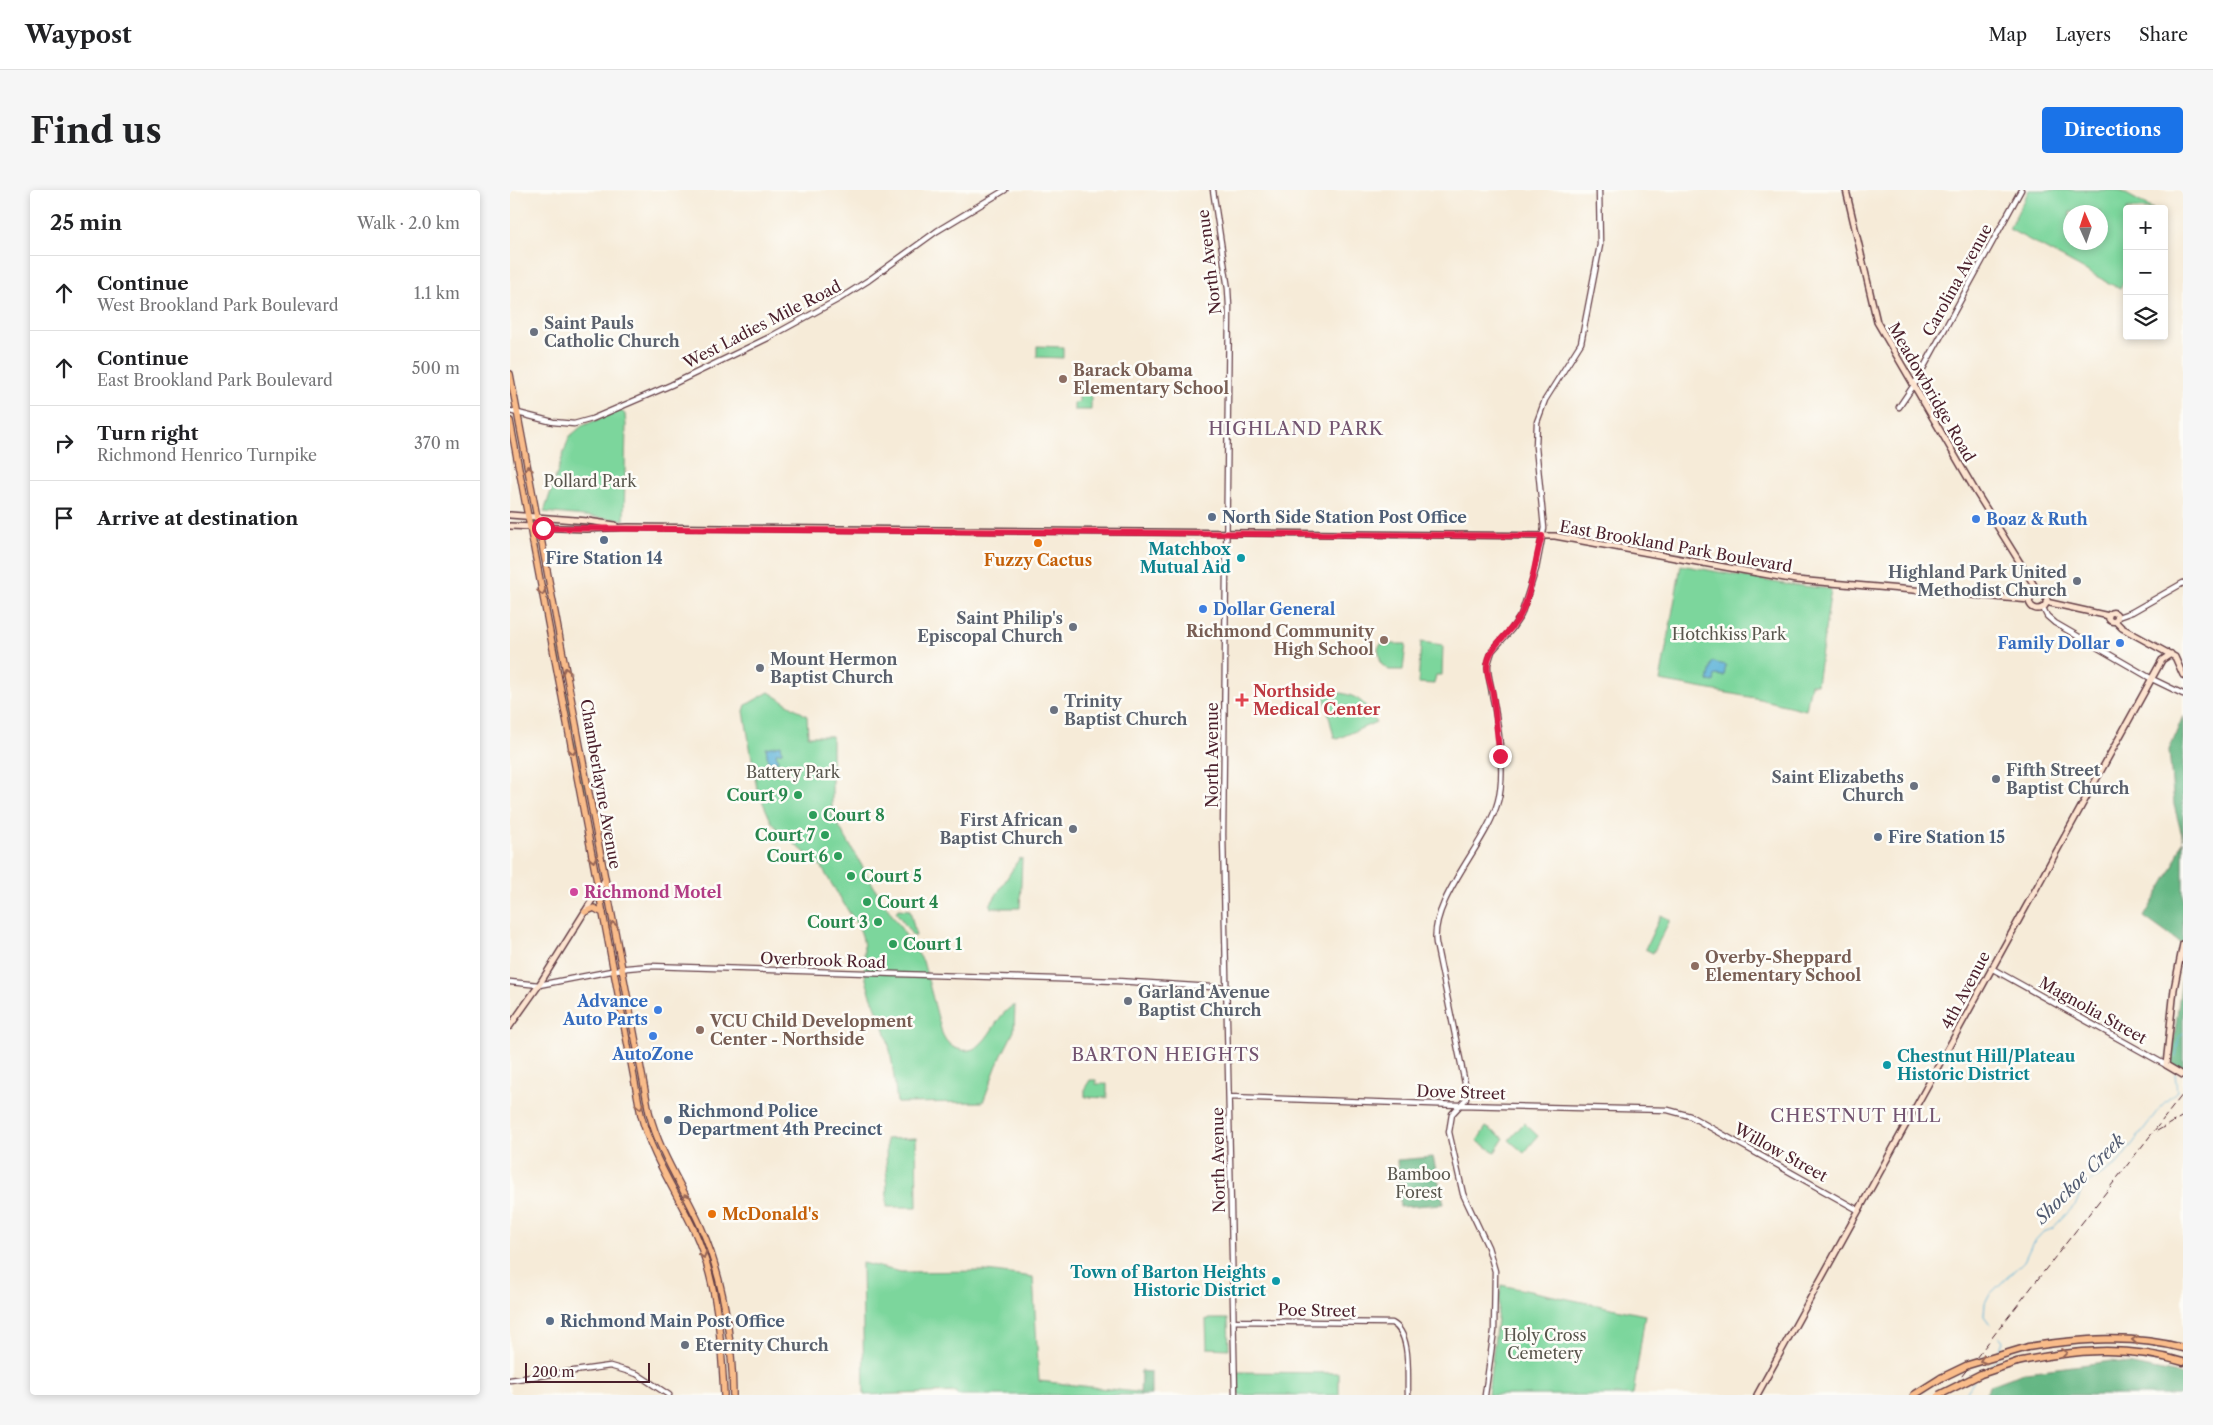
<!DOCTYPE html>
<html lang="en">
<head>
<meta charset="utf-8">
<style>
  :root { --surface:#fff; --page:#f6f6f6; --text:#202124; --muted:#757577; --line:#e0e0e0; --accent:#1a73e8 }
  body { margin:0; font-family:"Libre Caslon Text",serif; background:var(--page); color:var(--text) }
  .controls { position:absolute; right:15px; top:15px; display:grid; overflow:hidden; border-radius:5px; box-shadow:0 2px 8px #0003 }
  .controls button { width:45px; height:45px; display:grid; place-items:center; padding:0; border:0; border-bottom:1px solid var(--line); background:var(--surface); color:var(--text); font:25px sans-serif }
  .compass { position:absolute; left:1553px; top:15px; width:45px; height:45px; border-radius:50%; background:var(--surface); box-shadow:0 2px 8px #0003; rotate:357deg }
  .scale { position:absolute; left:15px; bottom:12px; width:125px; box-sizing:border-box; padding-left:5px; border:2px solid #4a1f2b; border-top:0; font-size:14px; line-height:18px; white-space:nowrap; color:#4a1f2b; -webkit-text-stroke:4px #fdfcf7; paint-order:stroke }
  .stop { position:absolute; width:15px; height:15px; margin:-11px; border:4px solid #e11d48; border-radius:50%; background:#fff }
  .stop.end { background:#e11d48; border-color:#fff; box-shadow:0 1px 5px #0008 }
  .list { margin:0; padding:0; list-style:none }
  h2 { display:flex; justify-content:space-between; align-items:center; height:65px; margin:0; padding:0 20px; font-size:21px }
  h2 small { font-size:16px; font-weight:400; color:var(--muted) }
  .list li { display:grid; grid-template-columns:32px 1fr auto; gap:15px; align-items:center; box-sizing:border-box; height:75px; padding:0 20px; border-top:1px solid var(--line) }
  .list b { display:block; font-size:19px; white-space:nowrap }
  .list p { margin:0; font-size:16px; white-space:nowrap; color:var(--muted) }
  .list em { font-size:16px; font-style:normal; color:var(--muted) }
  .icon { flex:none; width:28px; height:28px; fill:none; stroke:currentColor; stroke-width:2; stroke-linecap:round; stroke-linejoin:round }
  .map { position:relative; flex:none; width:1673px; height:1205px; overflow:hidden; border-radius:5px }
  header { display:flex; align-items:center; gap:30px; box-sizing:border-box; height:70px; padding:0 25px; background:var(--surface); border-bottom:1px solid var(--line) }
  header strong { font-size:24px }
  nav { display:flex; gap:28px; margin-inline-start:auto; font-size:18px }
  .intro { display:flex; align-items:center; justify-content:space-between; box-sizing:border-box; height:120px; padding:0 30px }
  h1 { margin:0; font-size:35px }
  .button { padding:12px 22px; border-radius:5px; background:var(--accent); color:#fff; font-size:18px; font-weight:700 }
  main { display:flex; gap:30px; padding:0 30px }
  aside { flex:1; background:var(--surface); border-radius:5px; box-shadow:0 2px 8px #0003 }
  .map>svg:first-child { display:block }
  .green { fill:#7cd69c; stroke:#637a64; fill-rule:evenodd }
  .forest { fill:#65b784; stroke:#586b58 }
  .water { fill:#5bb2d8; stroke:#526882 }
  .lines { fill:none; stroke-linecap:round; stroke-linejoin:round }
  .stream { stroke:#5bb2d8; stroke-width:1 }
  .tertiary-casing { stroke:#643e45; stroke-width:7 }
  .secondary-casing { stroke:#643e45; stroke-width:8 }
  .primary-casing { stroke:#643e45; stroke-width:8 }
  .motorway-casing { stroke:#643e45; stroke-width:9 }
  .tertiary { stroke:#fff; stroke-width:4.5 }
  .secondary { stroke:#fde4d0; stroke-width:5 }
  .primary { stroke:#f9bc8a; stroke-width:5.5 }
  .motorway { stroke:#f9bc8a; stroke-width:6 }
  .rail { stroke:#4a1f2b; stroke-width:1; stroke-dasharray:8 4; stroke-linecap:butt }
  .motorway-bridge-casing { stroke:#643e45; stroke-width:9; stroke-linecap:butt }
  .motorway-bridge { stroke:#f9bc8a; stroke-width:6 }
  .oneway { stroke:#996656 }
  .route { stroke:#e11d48; stroke-width:6 }
  .worship-dot { fill:#6b7280; stroke:#fdfcf7; stroke-width:2 }
  .education-dot { fill:#8d6e63; stroke:#fdfcf7; stroke-width:2 }
  .service-dot { fill:#5c6f8a; stroke:#fdfcf7; stroke-width:2 }
  .shop-dot { fill:#3f7fe0; stroke:#fdfcf7; stroke-width:2 }
  .food-dot { fill:#e8710a; stroke:#fdfcf7; stroke-width:2 }
  .culture-dot { fill:#0f9aa8; stroke:#fdfcf7; stroke-width:2 }
  .health-dot { fill:#e0444e; stroke:#fdfcf7; stroke-width:2 }
  .leisure-dot { fill:#2e9e5b; stroke:#fdfcf7; stroke-width:2 }
  .hotel-dot { fill:#d1479c; stroke:#fdfcf7; stroke-width:2 }
  .labels { text-anchor:middle; dominant-baseline:central; stroke-width:5; stroke-linejoin:round; paint-order:stroke }
  .street-label { font-size:16px; fill:#4a1f2b; stroke:#fdfcf7 }
  .worship-label { font-size:16px; font-weight:bold; fill:#5b616d; stroke:#fdfcf7; text-anchor:start }
  .education-label { font-size:16px; font-weight:bold; fill:#785e54; stroke:#fdfcf7; text-anchor:start }
  .park-label { font-size:16px; fill:#59564d; stroke:#fdfcf7 }
  .service-label { font-size:16px; font-weight:bold; fill:#4e5e75; stroke:#fdfcf7; text-anchor:start }
  .shop-label { font-size:16px; font-weight:bold; fill:#366cbe; stroke:#fdfcf7; text-anchor:start }
  .culture-label { font-size:16px; font-weight:bold; fill:#0d838f; stroke:#fdfcf7; text-anchor:end }
  .food-label { font-size:16px; font-weight:bold; fill:#c56008; stroke:#fdfcf7 }
  .health-label { font-size:16px; font-weight:bold; fill:#be3a42; stroke:#fdfcf7; text-anchor:start }
  .leisure-label { font-size:16px; font-weight:bold; fill:#27864d; stroke:#fdfcf7; text-anchor:end }
  .hotel-label { font-size:16px; font-weight:bold; fill:#b23c85; stroke:#fdfcf7; text-anchor:start }
  .neighbourhood-label { font-size:18px; letter-spacing:1px; fill:#735470; stroke:#fdfcf7 }
  .water-label { font-size:18px; font-style:italic; fill:#515a70; stroke:#fdfcf7 }
</style>
</head>
<body>
<header>
<strong>Waypost</strong>
<nav><a>Map</a><a>Layers</a><a>Share</a></nav>
</header>
<div class="intro"><h1>Find us</h1><a class="button">Directions</a></div>
<main>
<aside>
<h2>25 min<small>Walk · 2.0 km</small></h2>
<ul class="list">
<li><svg class="icon" aria-label="ahead" viewBox="0 0 24 24"><path d="M12 20V5M6 11l6-6 6 6"/></svg><div><b>Continue</b><p>West Brookland Park Boulevard</p></div><em>1.1 km</em></li>
<li><svg class="icon" aria-label="ahead" viewBox="0 0 24 24"><path d="M12 20V5M6 11l6-6 6 6"/></svg><div><b>Continue</b><p>East Brookland Park Boulevard</p></div><em>500 m</em></li>
<li><svg class="icon" aria-label="right" viewBox="0 0 24 24"><path d="M7 20v-9h11M14 6l5 5-5 5"/></svg><div><b>Turn right</b><p>Richmond Henrico Turnpike</p></div><em>370 m</em></li>
<li><svg class="icon" aria-label="arrive" viewBox="0 0 24 24"><path d="M6 21V4h12l-3 4 3 4H6"/></svg><div><b>Arrive at destination</b></div></li>
</ul>
</aside>
<div class="map">
<svg width="1673" height="1205" viewBox="0 0 1673 1205">
  <rect width="100%" height="100%" fill="#fdfcf7"/>
  <filter id="ink" filterUnits="userSpaceOnUse"><feTurbulence type="fractalNoise" baseFrequency=".02" numOctaves="2"/><feDisplacementMap in="SourceGraphic" scale="10" xChannelSelector="R" yChannelSelector="G"/><feConvolveMatrix kernelMatrix="1 2 1 2 8 2 1 2 1" color-interpolation-filters="sRGB"/></filter>
  <filter id="wash" filterUnits="userSpaceOnUse"><feTurbulence type="fractalNoise" baseFrequency=".0096" numOctaves="4" result="noise"/><feDisplacementMap in="SourceGraphic" scale="20" xChannelSelector="R" yChannelSelector="G"/><feGaussianBlur stdDeviation="1.12" result="paint"/><feColorMatrix in="noise" values="0 0 0 0 0 0 0 0 0 0 0 0 0 0 0 0 0 1.4 0 .05"/><feComposite in="paint" operator="in"/></filter>
  <g filter="url(#wash)">
    <rect width="100%" height="100%" fill="#f6ebd8"/>
    <path class="green" d="M1519,0H1609L1643,19H1617V86L1610,99L1499,39ZM1590,22V52H1560V22Z
      M527,156L553,157V168L527,167Z
      M569,202H581V220H564V213L569,212Z
      M110,220L115,224L116,235L114,330L34,322L59,247L72,236Z
      M26,344L64,538L62,540L24,345Z
      M1171,375L1274,394L1321,399L1307,494H1301L1296,520L1245,508L1150,491Z
      M911,452L933,455L932,485H926L924,494L908,493Z
      M871,454H896L893,480H879L871,474L868,458Z
      M259,502L297,526L298,546H322V624L370,707L413,771L432,843C435,850 440,857 448,859C477,869 483,823 505,815L504,841L487,875L473,912L387,913C384,888 382,863 375,840C369,823 360,807 356,789C352,773 357,756 350,740L310,675L269,641L261,631L247,599L234,521L236,515Z
      M831,503C849,506 859,516 866,532L827,549L824,547L814,505Z
      M65,550L78,612L76,613L75,611L63,552Z
      M512,668L510,718H481L480,715L509,669Z
      M388,719L400,720L406,746H403L386,722Z
      M1151,725L1160,730L1143,763L1135,759Z
      M580,890H586V894H597V908L575,907V898Z
      M1014,933L1028,946L1014,963L999,950Z
      M976,937L994,948L985,962L967,951Z
      M406,948L407,1017H377L376,949Z
      M352,1073L391,1082L476,1081L523,1087L529,1191L634,1203V1205H447L446,1202L354,1205Z
      M991,1095L1135,1125L1123,1205H978Z
      M696,1129H718L719,1159L697,1158Z
      M727,1182L829,1183V1205H728Z"/>
    <path class="forest" d="M1673,526V649L1664,615L1659,560Z
      M1673,650V755L1634,727L1663,677Z
      M1673,778V880L1661,874Z
      M923,967L934,1014L890,1017L887,970Z
      M1602,1171L1673,1185V1205H1475L1481,1195L1516,1182Z
      M631,1181L641,1182V1205H630Z"/>
    <path class="water" d="M1202,472L1216,475L1214,486L1205,485L1204,492L1198,491Z
      M271,555L272,562L266,563L268,571L258,572L256,558Z"/>
    <g class="lines">
      <path class="stream" d="M1666,867L1669,847L1673,844
        M1480,1134L1474,1126L1475,1113L1479,1105L1514,1071L1522,1054L1533,1042L1542,1039L1566,1014L1571,1001L1578,993L1608,973L1652,915L1667,901L1665,884
        M1489,1162L1493,1151L1490,1147
        M1476,1180L1487,1168
        M1455,1205L1464,1191"/>
    </g>
  </g>
  <g filter="url(#ink)">
    <g class="lines">
      <defs>
        <path id="tertiary" d="M703,0L718,99L719,116L713,645L725,1205
          M1389,217L1404,195L1511,0
          M0,221L43,232L64,234L82,229L161,195L258,148L329,109L359,90L427,41L495,0
          M1533,418L1537,426L1545,433L1642,489L1673,504
          M1608,427L1622,422L1673,393
          M1481,778L1656,875
          M0,792L29,795L117,778L140,776L607,791L717,798
          M719,907L950,915L1158,920L1180,926L1348,1020
          M723,1131L882,1133C902,1143 897,1185 898,1205
          M0,1190L100,1176L127,1184L159,1205
          M975,1205L984,1141L985,1081L978,1057L953,1004L939,942L942,924L956,909V898L926,753C920,709 977,654 988,611C996,584 988,532 982,504C981,494 977,484 978,474L982,461L1001,440L1011,425L1026,379L1034,338L1026,257L1027,232L1035,210L1071,153L1090,55L1089,0"/>
        <path id="secondary" d="M1336,0L1367,132L1466,302L1527,400
          M0,325L78,331L105,335
          M0,336L76,339L118,337L1045,346L1286,390L1520,410
          M1519 410a9 9 0 1 1 18 0a9 9 0 1 1-18 0Z
          M1536,412L1599,426
          M1598.5 427a4.5 4.5 0 1 1 9 0a4.5 4.5 0 1 1-9 0Z
          M1605,431L1612,438L1665,467L1673,485
          M1673,754L1664,799L1656,875L1673,885
          M0,836L29,795L94,691
          M1247,1205L1652,470L1661,464"/>
        <path id="primary" d="M0,184L139,922C150,965 174,998 191,1037C214,1090 222,1147 223,1205
          M0,231L131,925C142,967 166,1001 184,1040C208,1093 211,1148 214,1205
          M75,722L84,718L93,723"/>
        <path id="motorway" d="M1518,1157C1569,1149 1622,1144 1673,1158
          M1507,1172C1562,1160 1617,1155 1673,1172
          M1404,1205L1431,1188"/>
      </defs>
      <use href="#tertiary" class="tertiary-casing"/>
      <use href="#secondary" class="secondary-casing"/>
      <use href="#primary" class="primary-casing"/>
      <use href="#motorway" class="motorway-casing"/>
      <use href="#tertiary" class="tertiary"/>
      <use href="#secondary" class="secondary"/>
      <use href="#primary" class="primary"/>
      <use href="#motorway" class="motorway"/>
      <path class="rail" d="M1647,941L1673,926
        M1437,1205L1673,904"/>
      <defs>
        <path id="motorway-bridge" d="M1431,1188L1458,1175L1518,1157
          M1429,1205L1471,1184L1507,1172"/>
      </defs>
      <use href="#motorway-bridge" class="motorway-bridge-casing"/>
      <use href="#motorway-bridge" class="motorway-bridge"/>
    </g>
    <defs><path id="oneway-chevron" d="M-2-3.5L2.5 0L-2 3.5" fill="none" stroke-width="1.6" stroke-linecap="round" stroke-linejoin="round" transform="scale(1.25)"/></defs>
    <g class="oneway">
      <use href="#oneway-chevron" transform="translate(18 279) rotate(-101)"/>
      <use href="#oneway-chevron" transform="translate(32 402) rotate(79)"/>
      <use href="#oneway-chevron" transform="translate(56 481) rotate(-101)"/>
      <use href="#oneway-chevron" transform="translate(63 561) rotate(79)"/>
      <use href="#oneway-chevron" transform="translate(83 669) rotate(79)"/>
      <use href="#oneway-chevron" transform="translate(103 735) rotate(-101)"/>
      <use href="#oneway-chevron" transform="translate(130 916) rotate(79)"/>
      <use href="#oneway-chevron" transform="translate(176 1007) rotate(-119)"/>
      <use href="#oneway-chevron" transform="translate(193 1065) rotate(71)"/>
      <use href="#oneway-chevron" transform="translate(1625 1150) rotate(-175)"/>
      <use href="#oneway-chevron" transform="translate(1554 1163) rotate(-7)"/>
      <use href="#oneway-chevron" transform="translate(1473 1170) rotate(162)"/>
    </g>
  </g>
  <g class="lines" filter="url(#ink)">
    <path class="route" d="M33,338L1032,346C1024,372 1023,399 1011,424C1003,441 982,453 978,471C975,482 981,493 983,505C986,525 987,546 990,566"/>
  </g>
  <g class="worship-dot">
    <circle cx="24" cy="142" r="5"/>
    <circle cx="1567" cy="391" r="5"/>
    <circle cx="563" cy="437" r="5"/>
    <circle cx="250" cy="478" r="5"/>
    <circle cx="544" cy="520" r="5"/>
    <circle cx="1486" cy="589" r="5"/>
    <circle cx="1404" cy="596" r="5"/>
    <circle cx="563" cy="639" r="5"/>
    <circle cx="618" cy="811" r="5"/>
    <circle cx="175" cy="1155" r="5"/>
  </g>
  <g class="education-dot">
    <circle cx="553" cy="189" r="5"/>
    <circle cx="874" cy="450" r="5"/>
    <circle cx="1185" cy="776" r="5"/>
    <circle cx="190" cy="840" r="5"/>
  </g>
  <g class="service-dot">
    <circle cx="702" cy="327" r="5"/>
    <circle cx="94" cy="350" r="5"/>
    <circle cx="1368" cy="647" r="5"/>
    <circle cx="158" cy="930" r="5"/>
    <circle cx="40" cy="1131" r="5"/>
  </g>
  <g class="shop-dot">
    <circle cx="1466" cy="329" r="5"/>
    <circle cx="693" cy="419" r="5"/>
    <circle cx="1610" cy="453" r="5"/>
    <circle cx="148" cy="820" r="5"/>
    <circle cx="143" cy="846" r="5"/>
  </g>
  <g class="food-dot">
    <circle cx="528" cy="353" r="5"/>
    <circle cx="202" cy="1024" r="5"/>
  </g>
  <g class="culture-dot">
    <circle cx="731" cy="368" r="5"/>
    <circle cx="1377" cy="875" r="5"/>
    <circle cx="766" cy="1091" r="5"/>
  </g>
  <path class="health-dot" d="M729.5 502.5h5v5h5v5h-5v5h-5v-5h-5v-5h5z"/>
  <g class="leisure-dot">
    <circle cx="288" cy="605" r="5"/>
    <circle cx="303" cy="625" r="5"/>
    <circle cx="315" cy="645" r="5"/>
    <circle cx="328" cy="666" r="5"/>
    <circle cx="341" cy="686" r="5"/>
    <circle cx="357" cy="712" r="5"/>
    <circle cx="368" cy="732" r="5"/>
    <circle cx="383" cy="754" r="5"/>
  </g>
  <circle class="hotel-dot" cx="64" cy="702" r="5"/>
  <g class="labels">
    <g class="street-label">
      <text transform="translate(699 72) rotate(-97)">North Avenue</text>
      <text transform="translate(1447 90) rotate(-61)">Carolina Avenue</text>
      <text transform="translate(252 134) rotate(-27)">West Ladies Mile Road</text>
      <text transform="translate(1422 202) rotate(60)">Meadowbridge Road</text>
      <text transform="translate(1166 356) rotate(10)">East Brookland Park Boulevard</text>
      <text transform="translate(702 565) rotate(-90)">North Avenue</text>
      <text transform="translate(91 594) rotate(80)">Chamberlayne Avenue</text>
      <text transform="translate(313 770) rotate(2)">Overbrook Road</text>
      <text transform="translate(1455 800) rotate(-62)">4th Avenue</text>
      <text transform="translate(1583 820) rotate(29)">Magnolia Street</text>
      <text transform="translate(951 902) rotate(2)">Dove Street</text>
      <text transform="translate(1271 962) rotate(29)">Willow Street</text>
      <text transform="translate(708 970) rotate(-91)">North Avenue</text>
      <text transform="translate(807 1120) rotate(1)">Poe Street</text>
    </g>
    <g class="worship-label">
      <text x="34" y="133">Saint Pauls<tspan x="34" dy="18">Catholic Church</tspan></text>
      <text x="1557" y="382" text-anchor="end">Highland Park United<tspan x="1557" dy="18">Methodist Church</tspan></text>
      <text x="553" y="428" text-anchor="end">Saint Philip's<tspan x="553" dy="18">Episcopal Church</tspan></text>
      <text x="260" y="469">Mount Hermon<tspan x="260" dy="18">Baptist Church</tspan></text>
      <text x="554" y="511">Trinity<tspan x="554" dy="18">Baptist Church</tspan></text>
      <text x="1496" y="580">Fifth Street<tspan x="1496" dy="18">Baptist Church</tspan></text>
      <text x="1394" y="587" text-anchor="end">Saint Elizabeths<tspan x="1394" dy="18">Church</tspan></text>
      <text x="553" y="630" text-anchor="end">First African<tspan x="553" dy="18">Baptist Church</tspan></text>
      <text x="628" y="802">Garland Avenue<tspan x="628" dy="18">Baptist Church</tspan></text>
      <text x="185" y="1155">Eternity Church</text>
    </g>
    <g class="education-label">
      <text x="563" y="180">Barack Obama<tspan x="563" dy="18">Elementary School</tspan></text>
      <text x="864" y="441" text-anchor="end">Richmond Community<tspan x="864" dy="18">High School</tspan></text>
      <text x="1195" y="767">Overby-Sheppard<tspan x="1195" dy="18">Elementary School</tspan></text>
      <text x="200" y="831">VCU Child Development<tspan x="200" dy="18">Center - Northside</tspan></text>
    </g>
    <g class="park-label">
      <text x="80" y="291">Pollard Park</text>
      <text x="1219" y="444">Hotchkiss Park</text>
      <text x="283" y="582">Battery Park</text>
      <text x="909" y="984">Bamboo<tspan x="909" dy="18">Forest</tspan></text>
      <text x="1035" y="1145">Holy Cross<tspan x="1035" dy="18">Cemetery</tspan></text>
    </g>
    <g class="service-label">
      <text x="712" y="327">North Side Station Post Office</text>
      <text x="94" y="368" text-anchor="middle">Fire Station 14</text>
      <text x="1378" y="647">Fire Station 15</text>
      <text x="168" y="921">Richmond Police<tspan x="168" dy="18">Department 4th Precinct</tspan></text>
      <text x="50" y="1131">Richmond Main Post Office</text>
    </g>
    <g class="shop-label">
      <text x="1476" y="329">Boaz &amp; Ruth</text>
      <text x="703" y="419">Dollar General</text>
      <text x="1600" y="453" text-anchor="end">Family Dollar</text>
      <text x="138" y="811" text-anchor="end">Advance<tspan x="138" dy="18">Auto Parts</tspan></text>
      <text x="143" y="864" text-anchor="middle">AutoZone</text>
    </g>
    <g class="culture-label">
      <text x="721" y="359">Matchbox<tspan x="721" dy="18">Mutual Aid</tspan></text>
      <text x="1387" y="866" text-anchor="start">Chestnut Hill/Plateau<tspan x="1387" dy="18">Historic District</tspan></text>
      <text x="756" y="1082">Town of Barton Heights<tspan x="756" dy="18">Historic District</tspan></text>
    </g>
    <g class="food-label">
      <text x="528" y="370">Fuzzy Cactus</text>
      <text x="212" y="1024" text-anchor="start">McDonald's</text>
    </g>
    <g class="health-label">
      <text x="743" y="501">Northside<tspan x="743" dy="18">Medical Center</tspan></text>
    </g>
    <g class="leisure-label">
      <text x="278" y="605">Court 9</text>
      <text x="313" y="625" text-anchor="start">Court 8</text>
      <text x="305" y="645">Court 7</text>
      <text x="318" y="666">Court 6</text>
      <text x="351" y="686" text-anchor="start">Court 5</text>
      <text x="367" y="712" text-anchor="start">Court 4</text>
      <text x="358" y="732">Court 3</text>
      <text x="393" y="754" text-anchor="start">Court 1</text>
    </g>
    <g class="hotel-label">
      <text x="74" y="702">Richmond Motel</text>
    </g>
    <g class="neighbourhood-label">
      <text x="786" y="239">HIGHLAND PARK</text>
      <text x="656" y="865">BARTON HEIGHTS</text>
      <text x="1346" y="926">CHESTNUT HILL</text>
    </g>
    <g class="water-label">
      <text transform="translate(1570 989) rotate(-45)">Shockoe Creek</text>
    </g>
  </g>
</svg>
<div class="controls">
<button>+</button>
<button>−</button>
<button><svg class="icon" aria-label="layers" viewBox="0 0 24 24"><path d="M12 4l9 5-9 5-9-5zM3 14l9 5 9-5"/></svg></button>
</div>
<svg class="compass" viewBox="-18 -18 36 36"><path d="M0-13l5 13h-10z" fill="#e53935"/><path d="M0 13l5-13h-10z" fill="#757577"/></svg>
<div class="scale">200 m</div>
<div class="stop" style="left:33px;top:338px"></div>
<div class="stop end" style="left:990px;top:566px"></div>
</div>
</main>
</body>
</html>
